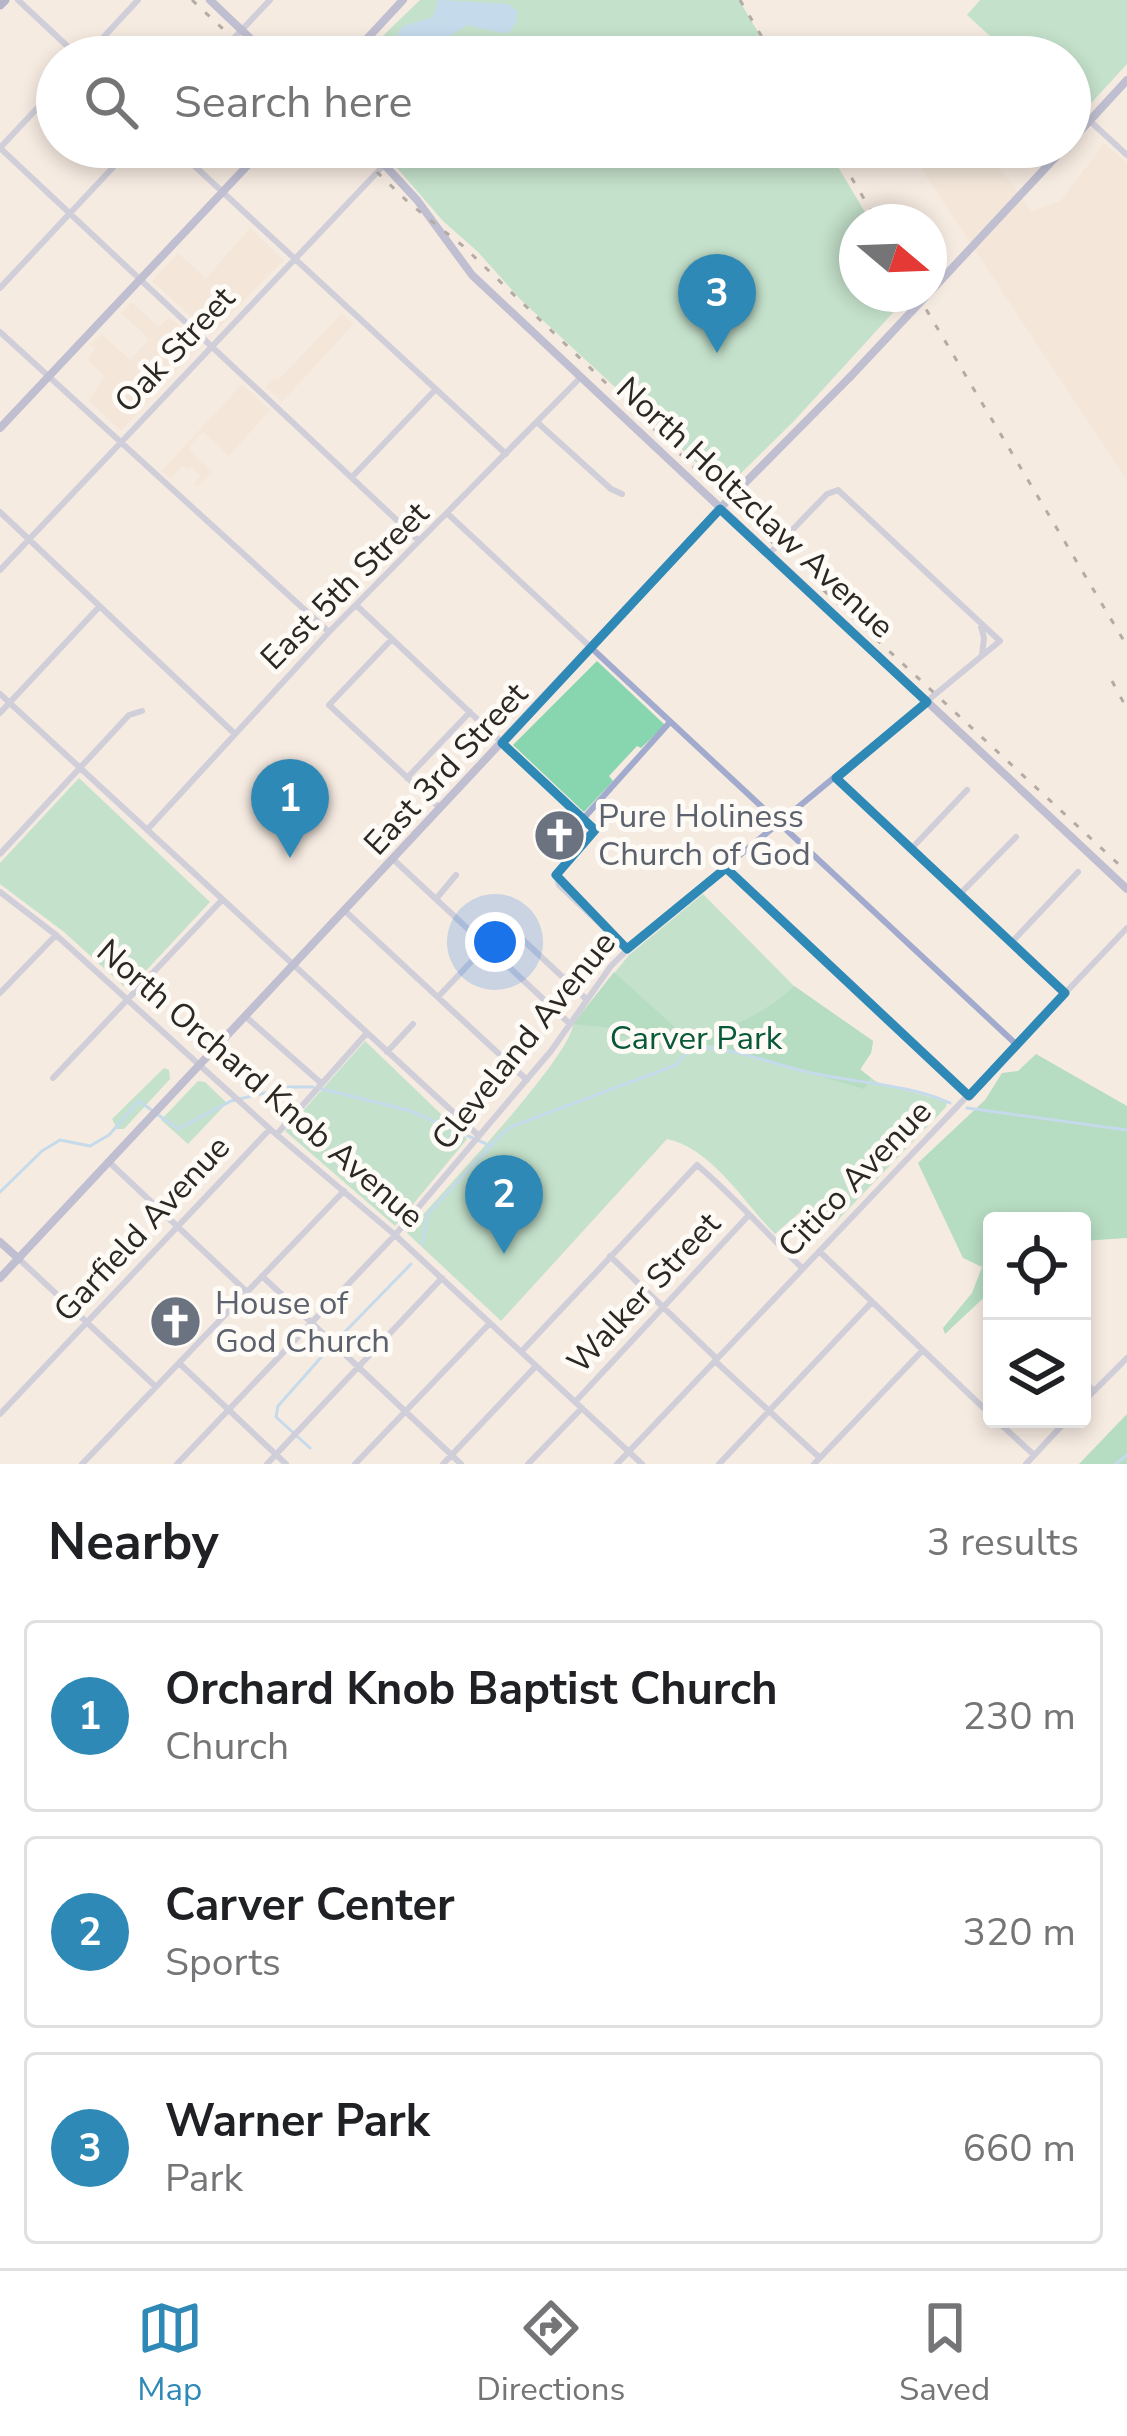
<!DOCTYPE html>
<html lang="en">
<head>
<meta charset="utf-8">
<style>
  :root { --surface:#fff; --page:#f2f2f2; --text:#202124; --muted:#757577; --line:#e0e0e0; --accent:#2e89b6 }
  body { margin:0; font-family:"Nunito Sans",sans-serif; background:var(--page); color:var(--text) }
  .controls { position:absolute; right:36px; bottom:36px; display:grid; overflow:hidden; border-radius:12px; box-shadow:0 6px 18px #0003 }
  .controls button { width:108px; height:108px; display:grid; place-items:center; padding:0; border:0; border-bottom:3px solid var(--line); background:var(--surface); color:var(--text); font:60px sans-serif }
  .compass { position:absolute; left:839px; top:204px; width:108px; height:108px; border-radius:50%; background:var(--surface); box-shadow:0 6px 18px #0003; rotate:109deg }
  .you { position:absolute; left:495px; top:942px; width:42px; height:42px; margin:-30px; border:9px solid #fff; border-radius:50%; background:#1a73e8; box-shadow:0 0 0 18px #1a73e833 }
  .badge { display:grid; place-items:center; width:78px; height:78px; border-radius:50%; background:var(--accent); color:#fff; font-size:39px; font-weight:700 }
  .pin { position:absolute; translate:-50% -99px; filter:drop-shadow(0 3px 6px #0008) }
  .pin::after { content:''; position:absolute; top:63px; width:42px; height:36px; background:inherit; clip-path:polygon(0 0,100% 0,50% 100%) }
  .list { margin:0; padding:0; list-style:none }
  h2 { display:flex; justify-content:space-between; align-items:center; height:156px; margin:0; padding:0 48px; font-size:51px }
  h2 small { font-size:39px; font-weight:400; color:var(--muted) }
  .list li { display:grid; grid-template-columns:78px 1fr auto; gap:36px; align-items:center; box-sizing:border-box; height:192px; margin:0 24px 24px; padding:0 24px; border:3px solid var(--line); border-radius:12px }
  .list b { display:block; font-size:45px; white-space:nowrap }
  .list p { margin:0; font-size:39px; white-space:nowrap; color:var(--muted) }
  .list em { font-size:39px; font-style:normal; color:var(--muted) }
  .icon { flex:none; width:66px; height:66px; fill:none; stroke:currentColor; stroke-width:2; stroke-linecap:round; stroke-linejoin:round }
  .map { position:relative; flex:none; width:1127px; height:1464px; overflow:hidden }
  .search { position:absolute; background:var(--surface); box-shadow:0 6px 18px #0003; left:36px; right:36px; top:36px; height:132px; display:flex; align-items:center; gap:30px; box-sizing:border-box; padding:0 42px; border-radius:66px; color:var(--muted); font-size:45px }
  .sheet { height:804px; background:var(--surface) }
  nav { display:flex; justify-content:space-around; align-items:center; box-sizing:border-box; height:168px; border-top:3px solid var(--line); background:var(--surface); font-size:33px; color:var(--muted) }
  nav a { display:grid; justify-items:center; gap:6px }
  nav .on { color:var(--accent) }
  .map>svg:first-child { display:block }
  .built { fill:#f1e2d1 }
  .green { fill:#87d6b0 }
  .forest { fill:#68c99c }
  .water { fill:#8ac6f5 }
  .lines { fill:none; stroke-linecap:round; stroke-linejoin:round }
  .stream { stroke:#8ac6f5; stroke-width:3 }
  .minor { stroke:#a2aacd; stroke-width:6 }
  .secondary { stroke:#7e89bc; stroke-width:8 }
  .primary { stroke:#6571ae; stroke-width:9 }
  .rail { stroke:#65605a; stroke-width:3; stroke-dasharray:6 12; stroke-linecap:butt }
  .secondary-bridge { stroke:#7e89bc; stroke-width:8 }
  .marked { fill:none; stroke:#2e89b6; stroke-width:9; stroke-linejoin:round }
  .labels { text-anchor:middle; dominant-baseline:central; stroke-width:10; stroke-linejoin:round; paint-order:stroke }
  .street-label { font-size:33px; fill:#2b2824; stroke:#fefaf5 }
  .worship-label { font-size:33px; fill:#5b616d; stroke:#fefaf5; text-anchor:start }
  .park-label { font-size:33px; fill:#08583b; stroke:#fefaf5 }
</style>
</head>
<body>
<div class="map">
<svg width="1127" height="1464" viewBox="0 0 1127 1464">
  <rect width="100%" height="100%" fill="#f5ebe1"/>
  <path class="built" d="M1104,143L1127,163V481L907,147H985L1032,212L1060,201Z
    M250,228L284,260L211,335L152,281L178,253L206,278Z
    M132,302L159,327L169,317L201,344L121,431L89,401L104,376L87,360L95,349L90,344L102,334L130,360L149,339L121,313Z
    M342,313L354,324L282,402L266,387L274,379L277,381Z
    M242,384L270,410L229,456L203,432L192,443L190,451L213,472L198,487L194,483L200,476L192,468L188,470L183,466L170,479L161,471Z"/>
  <path class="green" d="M420,0H739L773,57H361Z
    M980,0H1127V64L1081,114L1070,102V57H1013L967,15Z
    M379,147H826L871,222H857V294H910L794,421L725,489L521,300L478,252L443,221Z
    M597,661L665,725L641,748L637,746L609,776L613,781L584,812L513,745Z
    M79,778L210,902L128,990L64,932L0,884V863Z
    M703,894L794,986L873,1041L871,1053L860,1070L877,1082L947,1102L946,1107L835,1223L807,1206L775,1234C744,1203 713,1149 667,1139L501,1321L407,1233C436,1198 571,1058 573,1024L629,955Z
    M365,1041L467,1139L395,1226L285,1131Z
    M164,1068L169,1070L170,1079L124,1129H117L112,1119Z
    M198,1081L205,1082L227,1103L188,1144L161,1120Z"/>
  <path class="forest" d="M614,972L680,1032C714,1041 771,1010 794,986L873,1041L871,1053L860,1069L871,1078L864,1089L718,1046L693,1044L682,1052L671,1046L656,1048L653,1033L639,1040L622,1036L613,1028L573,1024Z
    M1036,1054L1127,1106V1238L1082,1241V1221H992V1290L945,1334L943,1328L972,1293L982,1267L963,1258L918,1163L985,1100L1002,1073L1018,1071Z
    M1127,1414V1464H1079Z"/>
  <path class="water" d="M438,0L508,4L517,11V21L510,32L502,33L467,25L418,57H383L403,26L433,17Z"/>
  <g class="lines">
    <path class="stream" d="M322,1089L411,1111L489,1145
      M967,1108L1127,1130
      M0,1192L42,1151L60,1140L90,1146L109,1135L139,1101L178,1129L231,1101L289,1087H313
      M422,1244L428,1214L502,1134L513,1126L676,1065L692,1047C733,1047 772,1064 812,1073C857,1083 907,1084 950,1103
      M339,1338L411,1264
      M310,1448L276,1417L278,1406L325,1353
      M1116,1464L1127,1455"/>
    <path class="minor" d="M18,0L79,57
      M85,57L138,0
      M216,57L270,0
      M57,87L0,148L418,540
      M1090,121L1127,155
      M174,147L506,454
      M0,288L132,147
      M0,332L329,632
      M538,423L611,489L622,494
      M352,477L435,390
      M0,512L235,734
      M449,515L1017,1045
      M0,570L386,163
      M356,605L583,819
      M981,627L984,638L982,655
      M392,639L329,705L439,807
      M0,694L478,1135
      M0,713L99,607
      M407,778L470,712
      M836,778L1065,993
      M147,830L329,632L580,378
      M912,848L967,790
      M0,854L129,715L142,711
      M394,860L569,1023
      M726,868L968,1095
      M0,892L56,935L270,1129L395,1235L642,1464
      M960,894L1016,837
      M436,899L456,875
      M345,911L527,1080
      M506,924L585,998
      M1011,943L1078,872
      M627,949L559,885L556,875L596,830L583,819L670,722
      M0,993L56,935
      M438,997L486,946
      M245,1016L321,1083
      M387,1052L413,1024
      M53,1078L221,901
      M277,1134L366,1034
      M109,1162L246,1291
      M820,1252L992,1416
      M610,1256L717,1359
      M19,1259L156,1387
      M262,1276L461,1464
      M521,1352L697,1165C735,1197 767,1234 802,1268
      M715,1361L820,1458
      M179,1363L286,1464
      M1082,1380L1094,1391
      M575,1402L748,1216
      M1082,1403L1127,1358
      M0,1414L270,1129
      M995,1419L1034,1455
      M82,1464L344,1191
      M177,1464L395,1235L551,1051L611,966L639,938L1000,641L838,490L827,494L769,554
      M267,1464L442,1278
      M355,1464L490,1323
      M443,1464L536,1366
      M528,1464L582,1408
      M617,1464L1127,928
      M719,1464L872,1302
      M814,1464L922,1351
      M1026,1464L1068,1419"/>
    <path class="secondary" d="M210,0L270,57
      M350,57L403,0
      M1070,142L1127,80
      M368,147L417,200L472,275L1127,889
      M929,293L1065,147
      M0,428L265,147
      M0,1242L19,1259
      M0,1278L728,500L850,377"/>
    <path class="primary" d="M0,5L5,0"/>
    <path class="rail" d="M192,0L253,57
      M740,0L774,57
      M351,147L410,204L463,246L777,547L1127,872
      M833,147L878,222
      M917,294L1127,646
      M1112,681L1127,709"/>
    <path class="secondary-bridge" d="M850,377L928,294"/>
  </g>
  <path d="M0 0H1127V1464H0ZM720,509L927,702L836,778L1065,993L969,1096L726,868L627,949L556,875L595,830L502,743Z" fill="#f5ebe1" fill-opacity=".55" fill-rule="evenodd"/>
  <path class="marked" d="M720,509L927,702L836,778L1065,993L969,1096L726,868L627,949L556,875L595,830L502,743Z"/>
  <defs>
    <symbol id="church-disc" viewBox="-11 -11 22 22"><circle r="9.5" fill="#6b7280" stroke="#fefaf5"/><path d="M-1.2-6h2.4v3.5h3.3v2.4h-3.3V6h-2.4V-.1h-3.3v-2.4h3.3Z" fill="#fff"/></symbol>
  </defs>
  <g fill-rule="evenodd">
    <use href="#church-disc" x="530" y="806" width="59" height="59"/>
    <use href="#church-disc" x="146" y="1292" width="59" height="59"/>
  </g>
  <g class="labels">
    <g class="street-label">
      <text transform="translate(175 350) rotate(-47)">Oak Street</text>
      <text transform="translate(755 508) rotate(43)">North Holtzclaw Avenue</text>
      <text transform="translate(345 586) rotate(-45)">East 5th Street</text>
      <text transform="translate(446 769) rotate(-47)">East 3rd Street</text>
      <text transform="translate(524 1041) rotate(-51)">Cleveland Avenue</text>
      <text transform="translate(260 1084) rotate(41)">North Orchard Knob Avenue</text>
      <text transform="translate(855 1179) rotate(-46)">Citico Avenue</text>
      <text transform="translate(142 1229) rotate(-47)">Garfield Avenue</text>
      <text transform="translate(644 1293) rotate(-47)">Walker Street</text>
    </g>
    <g class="worship-label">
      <text x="598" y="816">Pure Holiness<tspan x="598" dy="38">Church of God</tspan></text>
      <text x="215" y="1303">House of<tspan x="215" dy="38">God Church</tspan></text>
    </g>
    <g class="park-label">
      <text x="696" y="1038">Carver Park</text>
    </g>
  </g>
</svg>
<div class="controls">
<button><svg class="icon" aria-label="locate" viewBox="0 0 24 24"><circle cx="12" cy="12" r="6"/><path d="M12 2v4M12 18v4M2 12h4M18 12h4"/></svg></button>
<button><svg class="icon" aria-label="layers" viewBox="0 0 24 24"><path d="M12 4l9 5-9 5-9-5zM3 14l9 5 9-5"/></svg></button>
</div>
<svg class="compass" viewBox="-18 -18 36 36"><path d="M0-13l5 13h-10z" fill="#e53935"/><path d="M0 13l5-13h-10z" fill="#757577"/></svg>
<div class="you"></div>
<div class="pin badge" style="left:290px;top:858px">1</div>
<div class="pin badge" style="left:504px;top:1254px">2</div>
<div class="pin badge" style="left:717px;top:353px">3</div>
<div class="search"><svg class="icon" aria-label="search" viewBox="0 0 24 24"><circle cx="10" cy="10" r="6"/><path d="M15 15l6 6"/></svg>Search here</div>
</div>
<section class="sheet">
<h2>Nearby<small>3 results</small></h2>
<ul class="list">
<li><span class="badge">1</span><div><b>Orchard Knob Baptist Church</b><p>Church</p></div><em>230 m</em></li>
<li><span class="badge">2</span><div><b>Carver Center</b><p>Sports</p></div><em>320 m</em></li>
<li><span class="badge">3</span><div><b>Warner Park</b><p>Park</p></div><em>660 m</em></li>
</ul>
</section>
<nav>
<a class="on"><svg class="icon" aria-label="map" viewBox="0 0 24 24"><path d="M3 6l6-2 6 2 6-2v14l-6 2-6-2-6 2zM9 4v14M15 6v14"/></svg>Map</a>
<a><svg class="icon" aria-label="directions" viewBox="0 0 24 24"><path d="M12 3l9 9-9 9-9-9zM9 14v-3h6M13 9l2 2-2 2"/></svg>Directions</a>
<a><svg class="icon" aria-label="saved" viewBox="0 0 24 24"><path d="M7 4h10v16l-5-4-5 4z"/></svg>Saved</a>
</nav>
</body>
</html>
